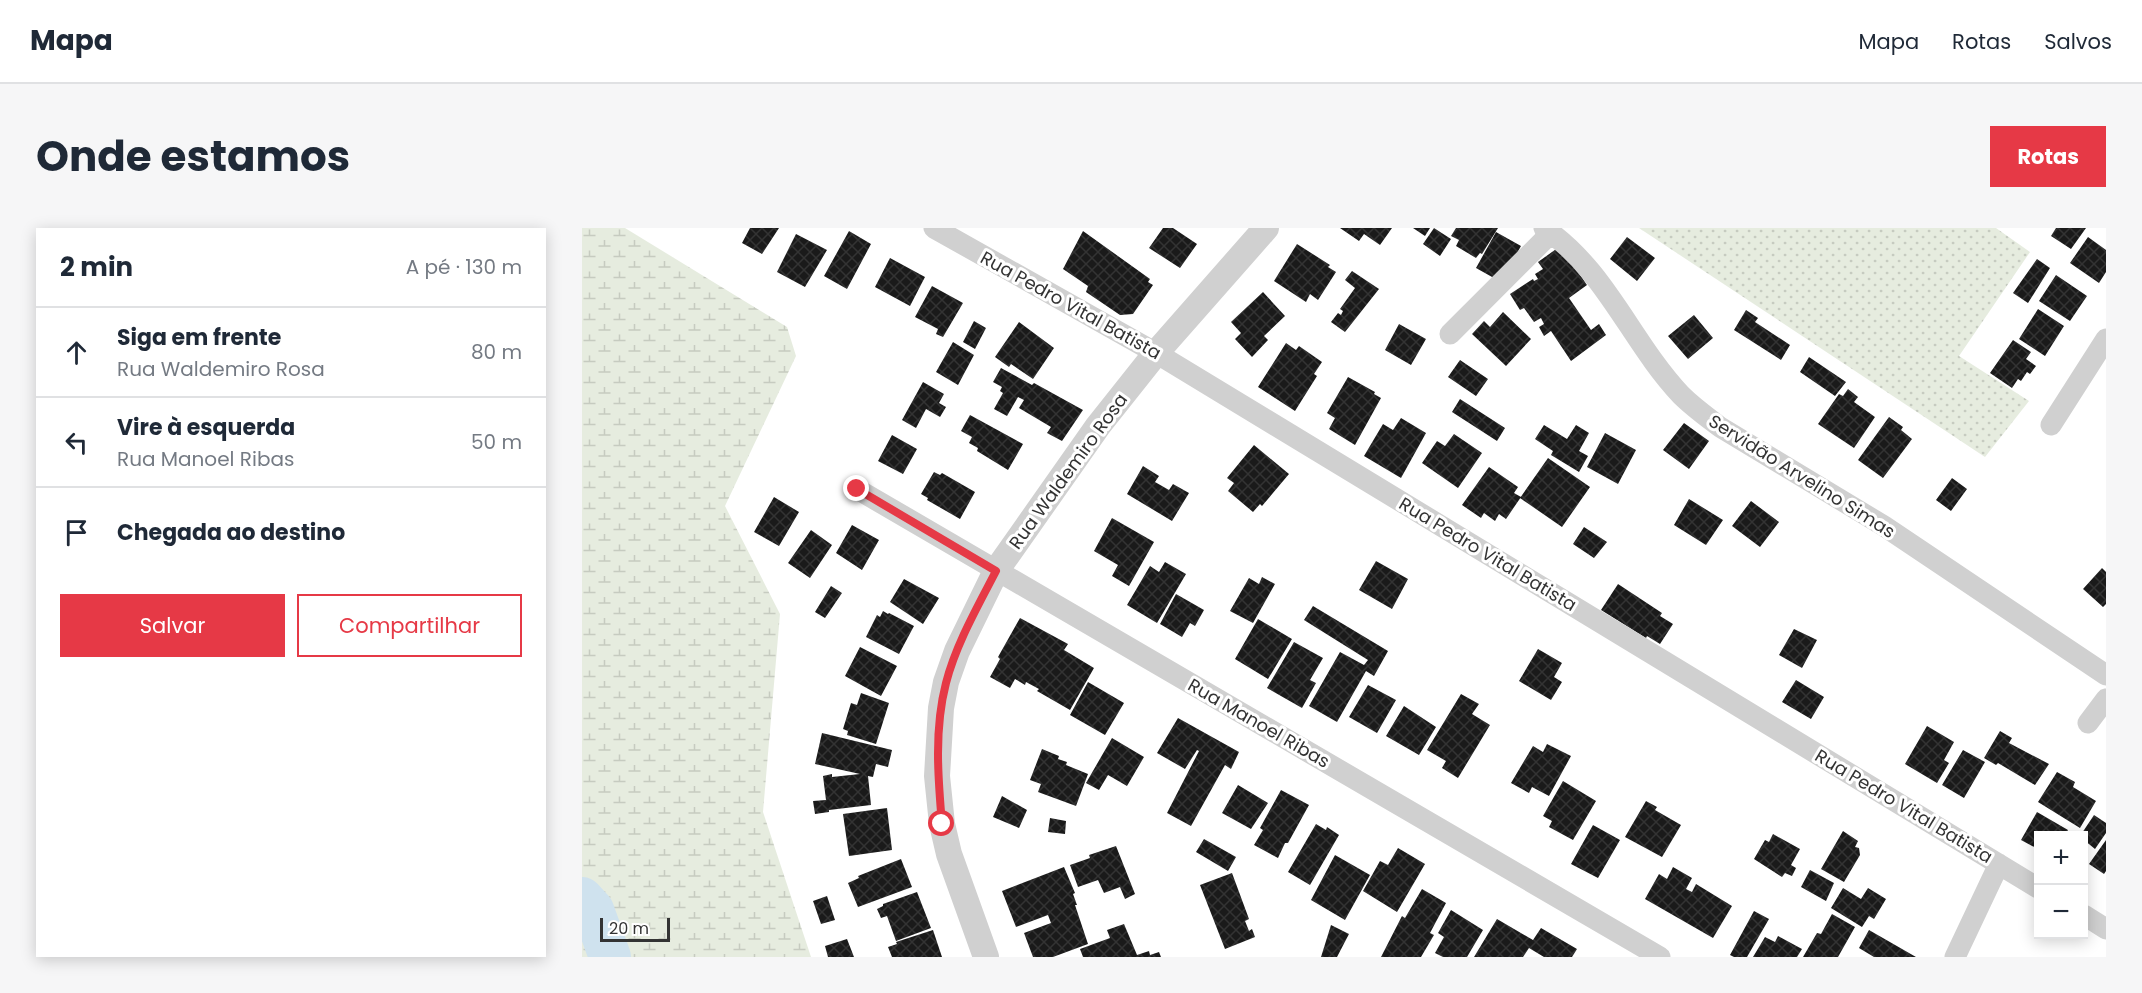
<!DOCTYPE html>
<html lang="pt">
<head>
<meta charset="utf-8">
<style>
  :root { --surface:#fff; --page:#f6f6f7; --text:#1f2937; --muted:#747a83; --line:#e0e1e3; --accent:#e63946 }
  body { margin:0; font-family:Poppins,sans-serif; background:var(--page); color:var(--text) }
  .controls { position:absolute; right:18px; bottom:18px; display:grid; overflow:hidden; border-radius:0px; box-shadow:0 3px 15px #0003 }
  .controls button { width:54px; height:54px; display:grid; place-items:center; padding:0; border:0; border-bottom:2px solid var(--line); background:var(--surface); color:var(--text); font:30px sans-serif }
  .scale { position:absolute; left:18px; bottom:15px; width:70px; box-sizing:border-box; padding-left:6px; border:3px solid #333; border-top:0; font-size:16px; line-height:21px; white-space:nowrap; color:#333; -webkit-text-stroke:4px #fff; paint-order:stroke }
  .stop { position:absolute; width:18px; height:18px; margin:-14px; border:4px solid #e63946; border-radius:50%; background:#fff }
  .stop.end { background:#e63946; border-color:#fff; box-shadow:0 2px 6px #0008 }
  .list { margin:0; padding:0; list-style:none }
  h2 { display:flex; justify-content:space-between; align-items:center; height:78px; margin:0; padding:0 24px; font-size:26px }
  h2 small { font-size:20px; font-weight:400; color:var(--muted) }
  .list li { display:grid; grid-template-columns:39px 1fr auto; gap:18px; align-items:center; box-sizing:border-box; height:90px; padding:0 24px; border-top:2px solid var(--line) }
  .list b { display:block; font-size:22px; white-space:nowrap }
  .list p { margin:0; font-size:20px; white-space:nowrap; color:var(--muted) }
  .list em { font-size:20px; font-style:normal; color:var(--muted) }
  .actions { display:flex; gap:12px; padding:18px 24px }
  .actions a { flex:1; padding:14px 0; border:2px solid var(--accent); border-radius:0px; text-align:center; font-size:21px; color:var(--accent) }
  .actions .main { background:var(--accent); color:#fff }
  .icon { flex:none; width:33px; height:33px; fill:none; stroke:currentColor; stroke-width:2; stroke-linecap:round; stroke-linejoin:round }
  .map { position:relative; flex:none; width:1524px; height:729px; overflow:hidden; border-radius:0px }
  header { display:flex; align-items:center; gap:36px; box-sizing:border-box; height:84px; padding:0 30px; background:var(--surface); border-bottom:2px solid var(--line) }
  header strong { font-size:28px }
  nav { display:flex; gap:33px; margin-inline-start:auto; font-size:21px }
  .intro { display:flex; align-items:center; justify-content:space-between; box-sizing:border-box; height:144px; padding:0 36px }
  h1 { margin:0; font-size:42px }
  .button { padding:15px 27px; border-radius:0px; background:var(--accent); color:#fff; font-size:21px; font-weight:700 }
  main { display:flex; gap:36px; padding:0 36px }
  aside { flex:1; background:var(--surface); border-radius:0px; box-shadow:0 3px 15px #0003 }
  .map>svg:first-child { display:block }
  .grass { fill:url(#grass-dots) }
  .wetland { fill:url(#wetland-marsh) }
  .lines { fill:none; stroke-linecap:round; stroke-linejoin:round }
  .river { stroke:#cfe2ee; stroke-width:42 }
  .building { fill:url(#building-cross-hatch) }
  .minor { stroke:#d0d0d0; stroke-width:21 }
  .tertiary { stroke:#d0d0d0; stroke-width:26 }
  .route { stroke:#e63946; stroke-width:8 }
  .labels { text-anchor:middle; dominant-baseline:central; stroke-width:6; stroke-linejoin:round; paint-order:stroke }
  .street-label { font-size:18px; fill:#333; stroke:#fff }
</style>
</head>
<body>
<header>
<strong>Mapa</strong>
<nav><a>Mapa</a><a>Rotas</a><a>Salvos</a></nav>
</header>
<div class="intro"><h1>Onde estamos</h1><a class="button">Rotas</a></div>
<main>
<aside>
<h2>2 min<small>A pé · 130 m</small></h2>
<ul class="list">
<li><svg class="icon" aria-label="ahead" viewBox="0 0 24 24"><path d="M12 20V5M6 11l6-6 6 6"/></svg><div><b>Siga em frente</b><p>Rua Waldemiro Rosa</p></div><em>80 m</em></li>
<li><svg class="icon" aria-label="left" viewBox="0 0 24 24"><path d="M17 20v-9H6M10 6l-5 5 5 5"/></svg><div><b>Vire à esquerda</b><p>Rua Manoel Ribas</p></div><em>50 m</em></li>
<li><svg class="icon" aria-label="arrive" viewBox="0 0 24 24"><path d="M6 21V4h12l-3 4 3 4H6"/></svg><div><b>Chegada ao destino</b></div></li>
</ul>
<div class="actions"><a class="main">Salvar</a><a>Compartilhar</a></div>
</aside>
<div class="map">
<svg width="1524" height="729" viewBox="0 0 1524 729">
  <defs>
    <pattern id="grass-dots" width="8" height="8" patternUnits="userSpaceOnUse" patternTransform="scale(1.5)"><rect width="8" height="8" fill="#e6ecdf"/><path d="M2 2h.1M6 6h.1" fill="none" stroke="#c6cbc0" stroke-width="1.8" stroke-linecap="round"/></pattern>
    <pattern id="wetland-marsh" width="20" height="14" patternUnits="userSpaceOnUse" patternTransform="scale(1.5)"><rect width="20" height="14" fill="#e6ecdf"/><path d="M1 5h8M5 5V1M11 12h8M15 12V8" fill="none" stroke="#c6cbc0"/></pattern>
    <pattern id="building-cross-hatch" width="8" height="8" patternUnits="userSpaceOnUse" patternTransform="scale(1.5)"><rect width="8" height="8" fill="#1a1a1a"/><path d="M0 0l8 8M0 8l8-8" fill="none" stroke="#333"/></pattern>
  </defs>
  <rect width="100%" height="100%" fill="#fff"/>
  <path class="grass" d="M1057,0H1414L1448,24L1377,128L1447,173L1403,229Z"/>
  <path class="wetland" d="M0,0H43L205,99L214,128L143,278L198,386L181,584L229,729H0Z"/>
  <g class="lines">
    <path class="river" d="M0,670L11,682L28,729"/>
  </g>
  <path class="building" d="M168,0H197L180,26L160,15Z
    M581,0H591L615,16L598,40L567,20Z
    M758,0H810L798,17L782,6L777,13Z
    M831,0H848L843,8Z
    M852,0L869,11L858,28L841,16Z
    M874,0H916L900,26L898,25L894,30L874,18L877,12L869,8Z
    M1474,0H1504L1489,21L1469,8Z
    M267,3L289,16L265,61L242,48Z
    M501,3L568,51L566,54L571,57L551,86L538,87L504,64L506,58L481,41Z
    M914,4L939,18L919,54L894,40Z
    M214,6L245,22L223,59L195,44Z
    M1045,9L1073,30L1055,53L1028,31Z
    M1506,9L1524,22V44L1517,55L1488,35Z
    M715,16L748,37L746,39L754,44L736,72L728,66L724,74L692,53Z
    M977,19L982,23L1005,57L987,70L1009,102L1017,96L1024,107L989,133L969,103L962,108L957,99L962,96L959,90L952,94L942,80L938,82L928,66L951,51L952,53L956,51L953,46L961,41L956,34Z
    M308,30L343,49L328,78L293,59Z
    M1455,31L1468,40L1446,75L1431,65Z
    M770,43L797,61L763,104L749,94L756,85L759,87L761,83L758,81L773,60L763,52Z
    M1474,47L1505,68L1488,93L1457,73Z
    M350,58L381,75L361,109L354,106L356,101L333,89Z
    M681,64L703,88L682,108L686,112L670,129L653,111L659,105L649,94Z
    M1456,81L1482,98L1463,128L1437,111Z
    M1164,82L1176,90L1173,94L1208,117L1199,132L1152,102Z
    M921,84L949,111L924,138L890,106L902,93L908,99Z
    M1112,87L1131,110L1106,131L1086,108Z
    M392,93L404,100L393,121L381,114Z
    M437,94L472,120L451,151L429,136L427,139L413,129Z
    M817,96L844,111L829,137L803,122Z
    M1431,112L1449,124L1444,131L1454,138L1448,146L1445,144L1439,153L1436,151L1430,160L1408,145Z
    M371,114L392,127L376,157L354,144Z
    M704,115L714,122L717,118L740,134L732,146L735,148L713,183L676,159Z
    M1227,129L1264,154L1253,168L1218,144Z
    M878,132L906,151L894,168L866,149Z
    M419,140L450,157L452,155L501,182L480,213L465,205L469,199L437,180L442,172L436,169L425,188L412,181L421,165L418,163L420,159L411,154Z
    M766,149L793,164L792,166L799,170L773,217L747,201L753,190L745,185Z
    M341,154L362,166L357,175L364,179L358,189L344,181L334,200L320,192Z
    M1266,161L1276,169L1272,174L1293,189L1272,220L1236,196L1257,166L1261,168Z
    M878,171L923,200L915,213L870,184Z
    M388,187L441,216L426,242L395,223L396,220L387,215L390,209L379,203Z
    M1307,189L1321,199L1319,202L1330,211L1301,250L1276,232Z
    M819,190L844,205L819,250L782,228L801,196L811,202Z
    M1102,195L1127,213L1107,241L1081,222Z
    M962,197L985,211L994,197L1007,205L997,223L1006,228L997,244L969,227L971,223L953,211Z
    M1023,205L1054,222L1036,256L1005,239Z
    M872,206L900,225L876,260L840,235L855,213L863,218Z
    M310,207L335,221L321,246L296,233Z
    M672,217L707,246L680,278L678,276L671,284L646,263L652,255L645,250Z
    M966,230L1008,259L980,299L938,270Z
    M561,238L577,248L573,254L587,262L591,256L607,265L590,293L545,266Z
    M907,239L936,259L932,265L939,269L924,291L917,286L913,293L902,285L899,290L880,277Z
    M352,244L358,247L360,245L393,264L378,291L345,272L346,270L339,266Z
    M1370,250L1385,261L1369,283L1354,272Z
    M192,269L217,284L197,318L172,304Z
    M1107,271L1141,292L1124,317L1092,297Z
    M1169,273L1197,294L1178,319L1150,298Z
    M530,290L572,314L547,358L530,348L536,337L512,323Z
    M270,297L297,312L280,342L254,325Z
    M1002,299L1025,314L1012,330L991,316Z
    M229,302L250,317L228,350L206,335Z
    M794,333L826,351L810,381L777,362Z
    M583,334L604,346L575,395L545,377L568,338L577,344Z
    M1520,340L1524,344V376L1521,379L1501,361Z
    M680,349L693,356L671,395L648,383L667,350L677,356Z
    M322,351L357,370L341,396L308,374Z
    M1036,356L1080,385L1078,388L1091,396L1078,416L1065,408L1064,410L1019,382Z
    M249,358L260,365L243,390L233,384Z
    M594,366L622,382L613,398L608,395L600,409L578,396Z
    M731,378L806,423L792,448L784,443L755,494L727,478L758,424L782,437L786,432L722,392Z
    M301,383L306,386L307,385L332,398L317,426L284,409L295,387L298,389Z
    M438,390L486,416L482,422L512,440L488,482L455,463L457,461L444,454L443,457L433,451L428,460L408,449L418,431L416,429Z
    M676,391L710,411L686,451L653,431Z
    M1212,401L1235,412L1220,440L1197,427Z
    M712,414L741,430L728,452L734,455L720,480L685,460Z
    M278,419L315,438L299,468L263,448Z
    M956,421L980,435L972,449L980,454L969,472L937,453Z
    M1214,452L1242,469L1229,491L1200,474Z
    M506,454L542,475L523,507L488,487Z
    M786,457L814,472L795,505L767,489Z
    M279,465L307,475L294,516L265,507L266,503L261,501L269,475L275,477Z
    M879,466L897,476L890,486L908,497L876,550L860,540L864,533L845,522Z
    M822,478L854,499L837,527L804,508Z
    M596,490L657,524L649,541L643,537L609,598L585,585L617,523L615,522L603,541L575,525Z
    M1345,498L1372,514L1362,532L1367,535L1355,555L1323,536Z
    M1418,503L1430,510L1427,515L1467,536L1453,557L1416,535L1414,537L1402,530Z
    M240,505L310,522L306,539L294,536L291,549L286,548L289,577L247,582V584L233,586L231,573L244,572L241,548L250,546V549L278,546L233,536Z
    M530,510L562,529L545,558L526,547L517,562L504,555Z
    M965,516L989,528L967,568L950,559L947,565L929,555L951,518L961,524Z
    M460,521L477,528L476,531L485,534L484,537L506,546L494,578L456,564L459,556L448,552Z
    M1381,522L1403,534L1382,570L1360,557Z
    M1475,544L1493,554L1491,559L1514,573L1498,600L1456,574Z
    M981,553L1014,573L991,612L967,599L970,593L961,588Z
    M656,557L686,575L669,601L640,585Z
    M699,562L727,577L706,615H703L696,630L672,617L681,602L678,600Z
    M420,568L445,582L437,600L411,589Z
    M1064,573L1075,579L1073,582L1099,597L1080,629L1043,609Z
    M305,580L310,622L267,628L261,586Z
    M1455,584L1486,602L1483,608H1456V621L1439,612Z
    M1512,587L1524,595V605L1513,621L1502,612V608H1498Z
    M468,590L484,593L483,606L466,604Z
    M734,596L744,602L745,599L757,607L728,657L706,644Z
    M1011,597L1038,612L1016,650L989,636Z
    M1261,603L1276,613L1273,619L1277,620L1278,627L1262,654L1239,641Z
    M1191,606L1218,621L1209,637L1214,640L1210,648L1203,645L1200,649L1172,631L1183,612L1187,614Z
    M622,611L654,629L646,643L614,624Z
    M1524,612V643L1522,646L1507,636Z
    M534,618L553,666L543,671L538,659L522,665L516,652L496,659L488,637L508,630L507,627Z
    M816,620L843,636L815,684L781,663L798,633L806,637Z
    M753,627L788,647L763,692L729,672Z
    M319,631L330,659L276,679L266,655L277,650L276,648Z
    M482,639L493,665L491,666L495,677H493L506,716L471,729H451L442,705L469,695L466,687L434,699L420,663Z
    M1091,639L1110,650L1104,661L1110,664L1114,656L1150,678L1131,710L1063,671L1077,646L1085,651Z
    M1228,642L1252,655L1244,673L1219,659Z
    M650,645L667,691L663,693L667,703L670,701L673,709L643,721L618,657Z
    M1261,660L1279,671L1286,660L1304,671L1292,691L1287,688L1280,699L1249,680Z
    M840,661L864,675L848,705L852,707L839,729H799L820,688L823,690Z
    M335,664L349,700L314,713L305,688L299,690L295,681L301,678V676Z
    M245,668L253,692L239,696L231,673Z
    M869,682L901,702L885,729H861L853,725L862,709L856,705Z
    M1172,683L1187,691L1165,729H1152L1148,727Z
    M1250,686L1273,699L1256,729H1221L1235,705L1239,706Z
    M915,691L951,712L959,700L995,721L990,729H962L947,720L941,729H892Z
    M542,696L555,727L567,723L568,727L577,724L579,729H501L498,721L528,710L525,702Z
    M749,697L767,706L755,729H739Z
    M351,702L360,729H310L306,719L315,716L314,714Z
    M1287,702L1334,729H1292L1277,720Z
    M1196,708L1220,721L1215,729H1171L1183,709L1193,714Z
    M265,711L272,729H246L243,718Z"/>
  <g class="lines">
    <path class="minor" d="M352,0L574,125L1456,660
      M962,0C1024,42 1049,114 1099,167C1111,179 1125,189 1138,199L1302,298L1524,447
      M868,106L969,5
      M1469,197L1524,111
      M275,261L1078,729
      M1506,495L1524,471
      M1502,687L1524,701
      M1373,729L1417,636"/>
    <path class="tertiary" d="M404,729L367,626L360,596L355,548L359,480L364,454L375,423L414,343L516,198L574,125L684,0"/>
  </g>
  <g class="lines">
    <path class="route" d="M275,261L414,343C396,378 374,416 364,455C352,501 356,550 360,596"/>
  </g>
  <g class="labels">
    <g class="street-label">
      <text transform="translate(489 77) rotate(29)">Rua Pedro Vital Batista</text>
      <text transform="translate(486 243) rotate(-54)">Rua Waldemiro Rosa</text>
      <text transform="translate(1220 248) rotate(32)">Servidão Arvelino Simas</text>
      <text transform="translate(906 326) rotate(31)">Rua Pedro Vital Batista</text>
      <text transform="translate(677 495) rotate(30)">Rua Manoel Ribas</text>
      <text transform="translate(1322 578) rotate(31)">Rua Pedro Vital Batista</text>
    </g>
  </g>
</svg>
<div class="controls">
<button>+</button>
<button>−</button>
</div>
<div class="scale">20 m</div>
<div class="stop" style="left:360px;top:596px"></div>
<div class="stop end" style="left:275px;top:261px"></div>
</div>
</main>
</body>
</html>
